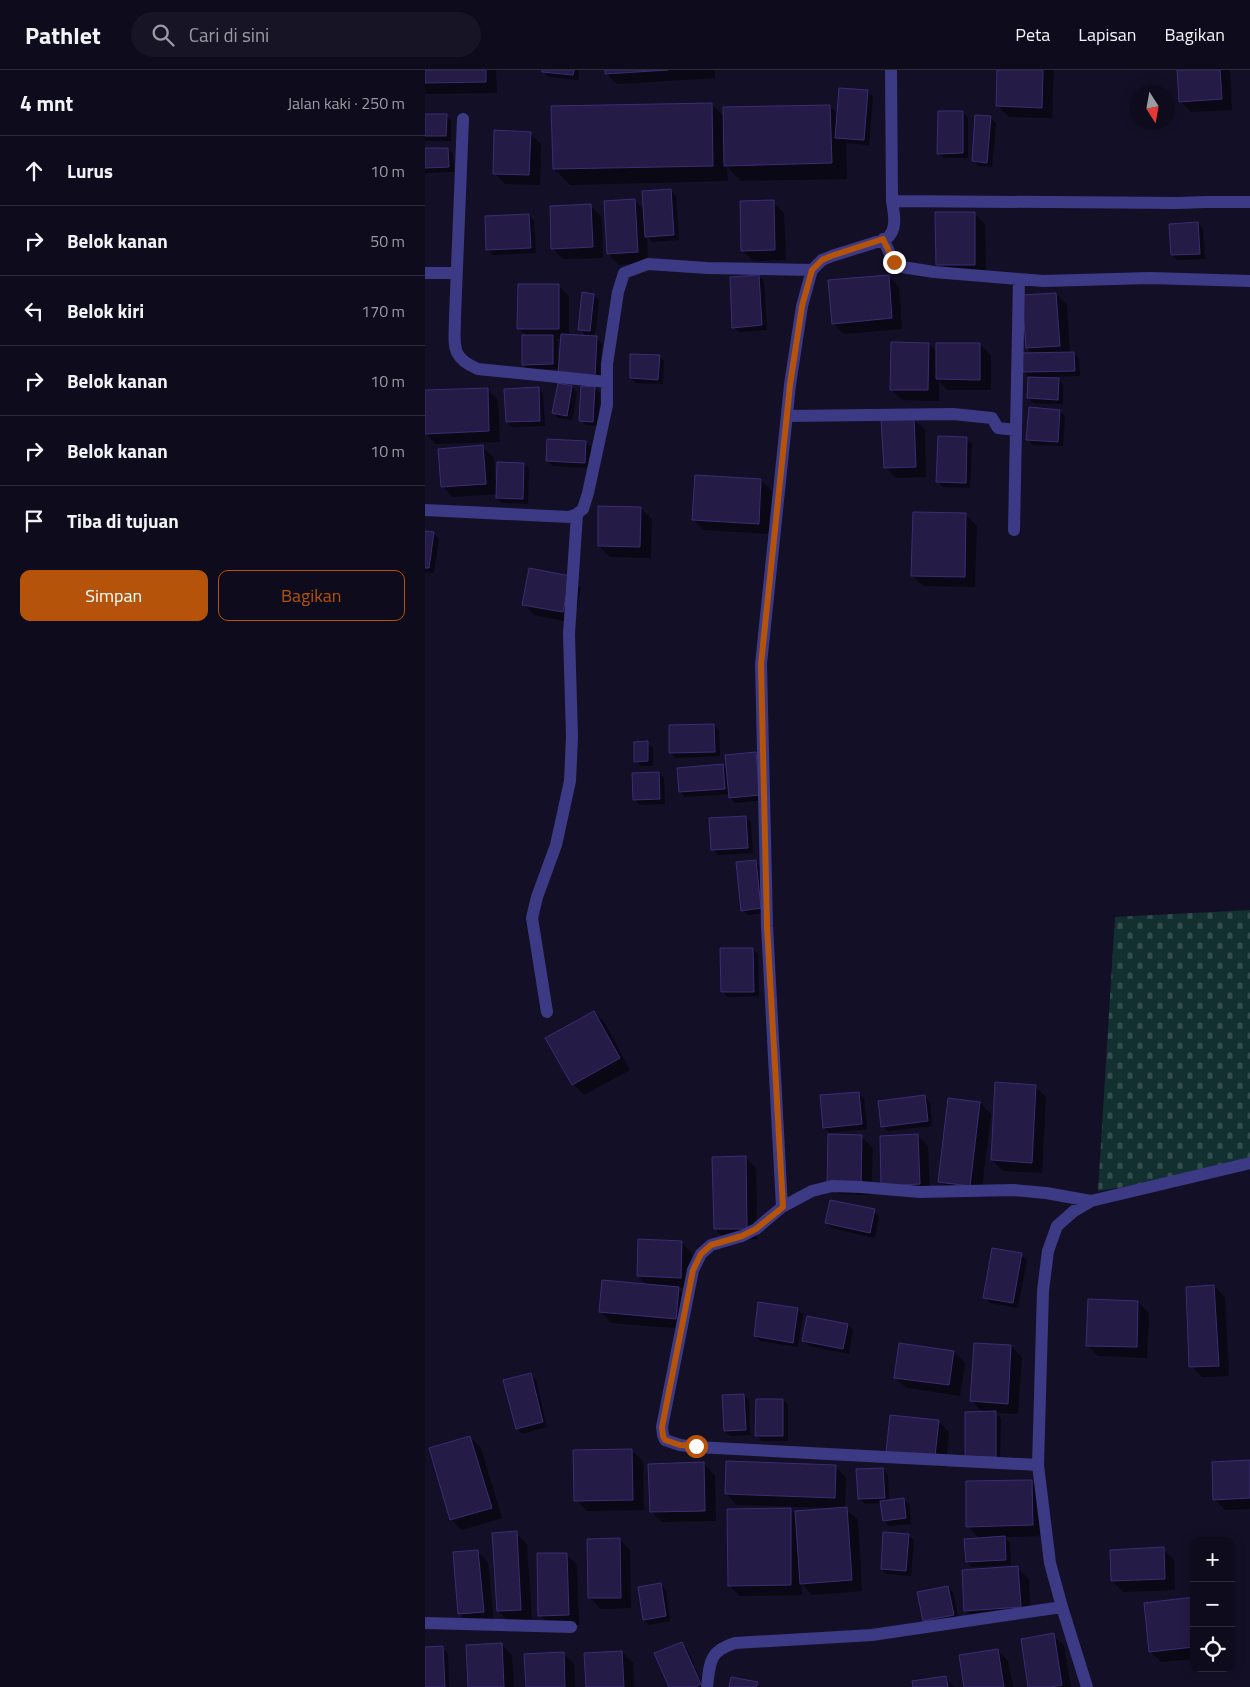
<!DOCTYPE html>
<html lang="id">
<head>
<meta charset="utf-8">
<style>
  :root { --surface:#0e0b1c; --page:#171425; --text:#f1f3f6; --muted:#9b9ba3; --line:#2e2b3b; --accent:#b45309 }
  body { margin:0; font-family:"Titillium Web",sans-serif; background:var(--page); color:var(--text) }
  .controls { position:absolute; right:15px; bottom:15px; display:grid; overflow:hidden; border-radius:10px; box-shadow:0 2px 12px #0003 }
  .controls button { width:45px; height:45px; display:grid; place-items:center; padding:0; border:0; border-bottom:1px solid var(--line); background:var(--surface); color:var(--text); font:25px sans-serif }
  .compass { position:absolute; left:705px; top:15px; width:45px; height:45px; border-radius:50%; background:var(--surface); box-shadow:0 2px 12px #0003; rotate:169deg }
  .stop { position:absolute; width:15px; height:15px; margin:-11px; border:4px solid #b45309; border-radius:50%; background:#fff }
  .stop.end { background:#b45309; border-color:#fff; box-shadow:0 1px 5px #0008 }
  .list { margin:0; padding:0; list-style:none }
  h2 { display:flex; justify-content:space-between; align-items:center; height:65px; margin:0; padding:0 20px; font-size:21px }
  h2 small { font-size:16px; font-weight:400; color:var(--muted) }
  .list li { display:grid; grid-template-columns:32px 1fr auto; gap:15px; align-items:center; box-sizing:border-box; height:70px; padding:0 20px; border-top:1px solid var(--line) }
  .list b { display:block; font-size:19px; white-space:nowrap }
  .list em { font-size:16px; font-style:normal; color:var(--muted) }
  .actions { display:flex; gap:10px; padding:15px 20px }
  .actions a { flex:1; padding:11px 0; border:1px solid var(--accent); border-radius:10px; text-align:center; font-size:18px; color:var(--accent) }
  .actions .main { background:var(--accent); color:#fff }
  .icon { flex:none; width:28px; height:28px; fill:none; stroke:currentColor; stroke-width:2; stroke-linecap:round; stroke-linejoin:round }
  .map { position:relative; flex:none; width:825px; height:1617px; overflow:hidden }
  header { display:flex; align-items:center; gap:30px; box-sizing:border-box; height:70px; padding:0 25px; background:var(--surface); border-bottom:1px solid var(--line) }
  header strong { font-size:24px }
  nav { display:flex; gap:28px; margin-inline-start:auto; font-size:18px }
  .search { width:350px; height:45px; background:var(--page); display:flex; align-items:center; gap:12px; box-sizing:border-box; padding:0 18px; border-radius:28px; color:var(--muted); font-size:19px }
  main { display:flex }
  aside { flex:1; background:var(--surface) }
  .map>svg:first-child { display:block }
  .cemetery { fill:url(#cemetery-stones) }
  .shadow { fill:#0007; fill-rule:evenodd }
  .building { fill:#241b47; stroke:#3b2d73 }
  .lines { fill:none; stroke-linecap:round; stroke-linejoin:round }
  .street { stroke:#3d3a85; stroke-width:12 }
  .route { stroke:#b45309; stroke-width:6 }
</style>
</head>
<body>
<header>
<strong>Pathlet</strong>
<div class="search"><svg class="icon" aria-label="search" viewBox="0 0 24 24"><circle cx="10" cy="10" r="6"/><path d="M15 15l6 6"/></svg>Cari di sini</div>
<nav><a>Peta</a><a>Lapisan</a><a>Bagikan</a></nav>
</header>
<main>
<aside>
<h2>4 mnt<small>Jalan kaki · 250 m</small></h2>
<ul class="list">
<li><svg class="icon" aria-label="ahead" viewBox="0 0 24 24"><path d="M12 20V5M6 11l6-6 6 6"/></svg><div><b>Lurus</b></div><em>10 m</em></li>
<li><svg class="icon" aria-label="right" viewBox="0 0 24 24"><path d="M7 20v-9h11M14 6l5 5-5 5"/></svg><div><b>Belok kanan</b></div><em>50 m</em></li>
<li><svg class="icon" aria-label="left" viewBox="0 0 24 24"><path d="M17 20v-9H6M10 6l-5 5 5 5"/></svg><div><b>Belok kiri</b></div><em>170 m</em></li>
<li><svg class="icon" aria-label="right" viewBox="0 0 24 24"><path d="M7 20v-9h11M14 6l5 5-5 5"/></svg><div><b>Belok kanan</b></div><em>10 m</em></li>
<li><svg class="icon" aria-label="right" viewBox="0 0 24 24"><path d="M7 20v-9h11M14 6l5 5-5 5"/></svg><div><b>Belok kanan</b></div><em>10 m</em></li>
<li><svg class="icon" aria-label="arrive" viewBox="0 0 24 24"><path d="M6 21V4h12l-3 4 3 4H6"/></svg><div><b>Tiba di tujuan</b></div></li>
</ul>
<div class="actions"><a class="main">Simpan</a><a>Bagikan</a></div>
</aside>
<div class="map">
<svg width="825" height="1617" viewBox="0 0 825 1617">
  <defs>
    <pattern id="cemetery-stones" width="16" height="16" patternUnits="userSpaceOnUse" patternTransform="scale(1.25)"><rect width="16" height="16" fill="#12302f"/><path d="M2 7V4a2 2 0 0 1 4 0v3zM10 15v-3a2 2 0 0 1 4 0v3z" fill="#344d4e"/></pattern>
  </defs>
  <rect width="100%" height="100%" fill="#130f26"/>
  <path class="cemetery" d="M825,840V1098L673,1121L690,847Z"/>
  <path class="shadow" d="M0,0H71L72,23L0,24Z
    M118,0H154L153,10L124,7L118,2Z
    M181,0H290V8L192,14L181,3Z
    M573,0H629L627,48L584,47L573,36Z
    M753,0H805L807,40L766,42L755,31Z
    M442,21L448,27L444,75L421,73L422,109L316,111L302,97L303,111L145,115L129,99L286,34L300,47L405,36L413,44Z
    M538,42L543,48V88H519L513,83Z
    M0,45H21L26,51V71H0Z
    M565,47L571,53L567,97L554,96L548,91Z
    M105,63L116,74L115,115L80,114L69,103Z
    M0,79H23L28,84L29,102L0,103Z
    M245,120L251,126L254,170L227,172L222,167L223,192L194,195L183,184L209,130L220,141Z
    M348,132L359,143L361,190L328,191L317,180Z
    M166,136L177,147L178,188L138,189L127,178Z
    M549,143L560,154L561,205H523L512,194Z
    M104,145L109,151L111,183L68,185L62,179Z
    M773,153L778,159L780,189L752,190L747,185Z
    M334,206L339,211L342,260L314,262L308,257Z
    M463,206L474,217L477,259L419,264L408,253Z
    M133,215L144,226V266L162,267L154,259L168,225L174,230L170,267L177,273L175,310L135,299L103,300L98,294L102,266L93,258ZM131,269H137L135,292H133V271Z
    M631,224L642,235L645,283H649L654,289L655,306L620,307V309H633L638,315V334L608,333L603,328L604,307L599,301L608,284L602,278Z
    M504,274L512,282L555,274L566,286V320H523L514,311V331L477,330L466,319Z
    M234,286L239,291L238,314L211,313L206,308Z
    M147,317L152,323L147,350L133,348L128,342Z
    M113,318L118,324L120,356L87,357L82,352Z
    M169,318L175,323L173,356L161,355L156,350Z
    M62,319L73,330L75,372L11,374L0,363V321Z
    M635,341L640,346L638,376L608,375L602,369Z
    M489,349L500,360L501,407L471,408L460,397Z
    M542,369L547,374L545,418L518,417L513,412Z
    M160,372L166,377L165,398L128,396L122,391Z
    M58,377L69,388L70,411L98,394L104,399L103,434L77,433L72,428V424L28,427L17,416Z
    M271,407L336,410L347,421L344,464L279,460L268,449Z
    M216,438L227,449L226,488L185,487L174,476Z
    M541,445L552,456L550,517L498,516L487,505Z
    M0,462L8,463L14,469L9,503L0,502Z
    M145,507L156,518L149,553L109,545L98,534Z
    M288,655L294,660L295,686L251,688L245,682Z
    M223,673L228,678V696H216L210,691Z
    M330,683L335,688L339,730L310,733L305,727V724L260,727L255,722L298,696L302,700Z
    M234,703L239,708L240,734L215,735L209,729Z
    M320,747L326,752L328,783L293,785L288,779Z
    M330,791L336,797L341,843L323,845L317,840Z
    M328,879L333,884L334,926L302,927L297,922Z
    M169,942L180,953L205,1000L159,1025L148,1014Z
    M610,1016L621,1027L617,1103L578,1101L567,1090Z
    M433,1023L439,1028L442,1059L405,1063L399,1058L396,1026Z
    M500,1027L505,1032L507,1056L463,1061L457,1056Z
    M555,1033L566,1044L556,1126L526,1122L515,1111Z
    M492,1065L503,1076L505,1125L468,1126Z
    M437,1067L448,1078L446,1125L414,1124L403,1113Z
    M320,1087L331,1098L332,1169L301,1170L290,1159Z
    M449,1141L454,1146L450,1168L406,1158L401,1153Z
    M256,1172L267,1183L266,1218H253L264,1229L261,1259L186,1253L176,1242L222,1215L213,1206Z
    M596,1185L602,1190L593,1238L565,1233L560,1227Z
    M789,1216L800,1227L804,1306L777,1307L766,1296Z
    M713,1232L724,1243L722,1288L673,1286L662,1275Z
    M372,1239L378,1245L373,1277L335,1271L330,1266Z
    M423,1255L428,1260L424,1284L384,1276L379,1271Z
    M586,1276L597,1287L593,1344L570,1343L576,1348L575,1392H547L558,1343L547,1331Z
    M529,1282L540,1293L535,1326L482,1318L470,1308Z
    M105,1304L111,1310L122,1357L97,1364L92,1358Z
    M319,1325L324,1331L325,1365L305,1366L300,1361Z
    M358,1330L363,1335V1371H337L331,1365Z
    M513,1351L524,1362L521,1397L473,1393Z
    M45,1367L56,1378L77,1448L37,1460L26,1449Z
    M206,1380L218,1391L219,1440L162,1441L151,1430Z
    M825,1391V1439L800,1440L789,1429Z
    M279,1394L290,1405L291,1451L237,1452L226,1441Z
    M410,1396L421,1407L420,1439L433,1450L437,1521L387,1525L377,1514V1525L315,1526L304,1515L365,1439L372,1445L405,1440V1438L312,1435L301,1424Z
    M457,1399L463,1405L464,1431L479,1429L484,1434L486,1454L464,1456L459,1451L457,1433L440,1434L434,1428Z
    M606,1412L617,1423L618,1466L579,1467L585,1473L586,1495L547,1497L542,1492L555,1469L543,1456Z
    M91,1463L102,1474L107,1550L84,1552L73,1541Z
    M483,1465L489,1470L486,1506L462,1504L457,1499Z
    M194,1469L205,1480L206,1538L176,1539L165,1528Z
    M738,1479L749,1490L750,1520L698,1522L687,1511Z
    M52,1481L63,1492L69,1553L46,1555L35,1544Z
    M141,1484L152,1495L154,1555L126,1556L115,1545Z
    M592,1498L604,1509L606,1548L551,1551L540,1540Z
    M235,1515L241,1520L245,1551L224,1555L219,1549Z
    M523,1517L528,1522L534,1550L504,1555L499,1550Z
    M769,1529V1589L736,1592L725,1581Z
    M628,1565L639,1576L646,1617H605Z
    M257,1573L262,1579L279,1617H245Z
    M76,1574L87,1585L89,1617H44Z
    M0,1578H17L23,1583L24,1617H0Z
    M572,1580L583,1591L588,1617H540Z
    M197,1582L208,1593L209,1617H162Z
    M138,1583L149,1594L150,1617H102Z
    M520,1608L530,1617H489Z"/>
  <path class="building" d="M0,0H61V12L0,13Z
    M117,0H149L148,5L117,2Z
    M180,0H243L180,4Z
    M572,0H618L617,38L571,36Z
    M752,0H795L797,29L754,32Z
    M414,18L443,20L439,70L410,68Z
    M287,33L288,96L128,99L126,36Z
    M405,35L407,93L299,96L298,37Z
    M513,41H538V83L512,84Z
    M0,44H22L21,66H0Z
    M550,45L566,46L562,93L547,91Z
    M69,60L106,62L104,105L68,104Z
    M0,78H23L24,97L0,98Z
    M246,119L249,165L220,167L217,121Z
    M210,129L213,182L182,184L179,131Z
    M349,130L350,180L316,181L315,131Z
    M166,134L168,177L126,179L125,136Z
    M510,142H550V195H511Z
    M104,144L106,178L61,180L60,146Z
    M773,152L775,184L746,185L744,154Z
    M334,205L337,255L307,258L305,207Z
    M464,205L467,248L407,254L403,210Z
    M93,214H134V259H92Z
    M157,222L169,224L165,261L153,260Z
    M631,223L635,276L601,278L597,225Z
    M136,264L172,266L170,306L133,304Z
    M97,265H128V294L97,295Z
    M466,272L504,273L503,320H465Z
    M511,273H555V310L511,309Z
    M649,282L650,301L598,302L597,283Z
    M205,284L235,285L233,310L205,308Z
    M603,307L634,308L633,330L602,328Z
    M133,313L147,316L142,346L127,343Z
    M156,316L170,317L168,352L154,351Z
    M114,317L115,351L81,352L79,319Z
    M63,318L64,361L0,364V320Z
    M604,337L635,340L633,372L601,370Z
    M489,347L491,397L459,398L456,349Z
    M513,366L542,367L541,413L511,412Z
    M122,369L161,371L160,393L121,391Z
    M58,375L61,414L16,417L13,379Z
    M72,392L99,393L98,429L71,428Z
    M270,405L336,409L334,454L267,450Z
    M173,436L216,437L215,477L173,476Z
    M488,442L541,443L540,507L486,506Z
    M0,461L9,462L4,498H0Z
    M104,498L145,506L138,542L97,535Z
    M289,654L290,682L244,683V655Z
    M223,671V691L209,692V672Z
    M331,682L335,725L304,728L300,685Z
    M298,694L300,719L254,722L252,698Z
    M234,702L235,729L208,730L207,703Z
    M321,746L323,778L286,780L284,748Z
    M331,790L336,838L316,841L311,792Z
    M295,878H328L329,922H296Z
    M169,941L195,988L147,1015L120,968Z
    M570,1012L611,1015L607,1093L566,1090Z
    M434,1022L437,1054L398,1058L395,1025Z
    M500,1025L503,1051L456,1057L453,1031Z
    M523,1028L555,1032L545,1116L513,1112Z
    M403,1064L437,1065L436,1114H402Z
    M493,1064L495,1114L456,1116L455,1066Z
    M321,1086L322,1159H289L287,1087Z
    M405,1130L450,1139L445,1163L400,1153Z
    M213,1169L257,1171L256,1208L212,1206Z
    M567,1178L597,1183L588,1233L558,1228Z
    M177,1210L254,1217L251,1249L174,1242Z
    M789,1215L794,1296L764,1297L761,1217Z
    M663,1229L713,1231L712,1277L661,1276Z
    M333,1232L373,1238L368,1273L329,1266Z
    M382,1246L423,1254L418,1279L377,1271Z
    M474,1273L529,1281L524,1315L469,1308Z
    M549,1273L586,1275L583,1334L545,1331Z
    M106,1303L118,1352L91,1359L78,1310Z
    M319,1324L321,1360L299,1361L297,1325Z
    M331,1329H358V1366H330Z
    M571,1341V1387H540V1342Z
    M465,1345L514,1350L510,1386L461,1382Z
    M45,1366L67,1438L25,1450L4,1378Z
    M207,1379L208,1430L149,1431L148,1380Z
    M825,1390V1428L788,1430L787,1392Z
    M301,1391L411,1395L410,1428L300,1424Z
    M279,1392L280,1441L225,1442L223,1394Z
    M458,1398L460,1428L433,1429L431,1399Z
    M607,1410L608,1455L541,1457V1411Z
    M479,1428L481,1448L458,1451L455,1431Z
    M422,1437L427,1510L375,1514L370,1441Z
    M366,1438V1515L303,1516L302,1439Z
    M92,1461L96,1540L72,1541L67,1463Z
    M458,1462L484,1464L481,1501L456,1499Z
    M580,1466L581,1490L541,1492L539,1469Z
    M195,1468L196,1528H163L162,1469Z
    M739,1477L740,1509L686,1511L685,1480Z
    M53,1480L59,1542L33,1544L28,1482Z
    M112,1483H142L144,1545L113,1546Z
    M593,1496L596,1537L539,1541L537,1500Z
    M236,1513L241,1546L218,1550L213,1517Z
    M523,1516L529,1545L498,1551L492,1522Z
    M769,1527V1577L724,1582L719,1533Z
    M629,1563L637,1615L626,1617H603L596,1569Z
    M257,1572L276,1614L270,1617H244L229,1583Z
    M77,1573L79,1617H43L41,1575Z
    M18,1576L20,1617H0V1577Z
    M573,1579L579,1617H539L534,1585Z
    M197,1581L199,1617H161L159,1583Z
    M139,1582L140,1617H101L99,1584Z
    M521,1606L523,1617H488L487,1611Z
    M306,1607L333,1612L331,1617H304Z"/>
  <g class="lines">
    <path class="street" d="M38,49L30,247C30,274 24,287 53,299L182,312
      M467,131L753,133L781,132H825
      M458,169L469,192L477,197L509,202L618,211L725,208L825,211
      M0,203H31
      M362,346L528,344L567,348L573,358L591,360
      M0,440L144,447L152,444L158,439L163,423L182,335V294L193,222L199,203L223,194L282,198L387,200
      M589,460L594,209
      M122,942L107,848L112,827L131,775L145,711L147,667L144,564L152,444
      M357,1137L342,856L336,594L365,315L377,236L387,200L397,190L407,186L461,169C473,160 469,144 467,131L466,0
      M613,1395L271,1377L255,1375L240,1370L238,1365L237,1357L268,1200L276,1184L286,1175L317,1166L331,1159L357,1137L387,1121L407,1116L436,1117L495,1122L589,1120L621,1123L666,1131
      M0,1553L146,1557
      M282,1617C285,1592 284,1581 310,1573L447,1565L637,1537
      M662,1617L637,1537L625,1493L613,1395L618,1221L623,1181L632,1156L649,1141L666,1131L825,1093"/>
  </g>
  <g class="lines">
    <path class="route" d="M271,1376L255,1375L240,1370L238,1366L237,1357L268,1200L276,1184L286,1175L317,1166L331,1159L358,1137L342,856L336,594L365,315L377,236L387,200L397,190L406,186L458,169L469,192"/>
  </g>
</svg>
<div class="controls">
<button>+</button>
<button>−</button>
<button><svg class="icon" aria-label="locate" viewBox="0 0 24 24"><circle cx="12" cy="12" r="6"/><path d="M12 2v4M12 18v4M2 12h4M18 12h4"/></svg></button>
</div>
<svg class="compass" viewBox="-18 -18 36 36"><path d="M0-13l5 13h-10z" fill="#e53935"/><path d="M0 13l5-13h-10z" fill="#9b9ba3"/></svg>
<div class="stop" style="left:271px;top:1376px"></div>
<div class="stop end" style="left:469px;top:192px"></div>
</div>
</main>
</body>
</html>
